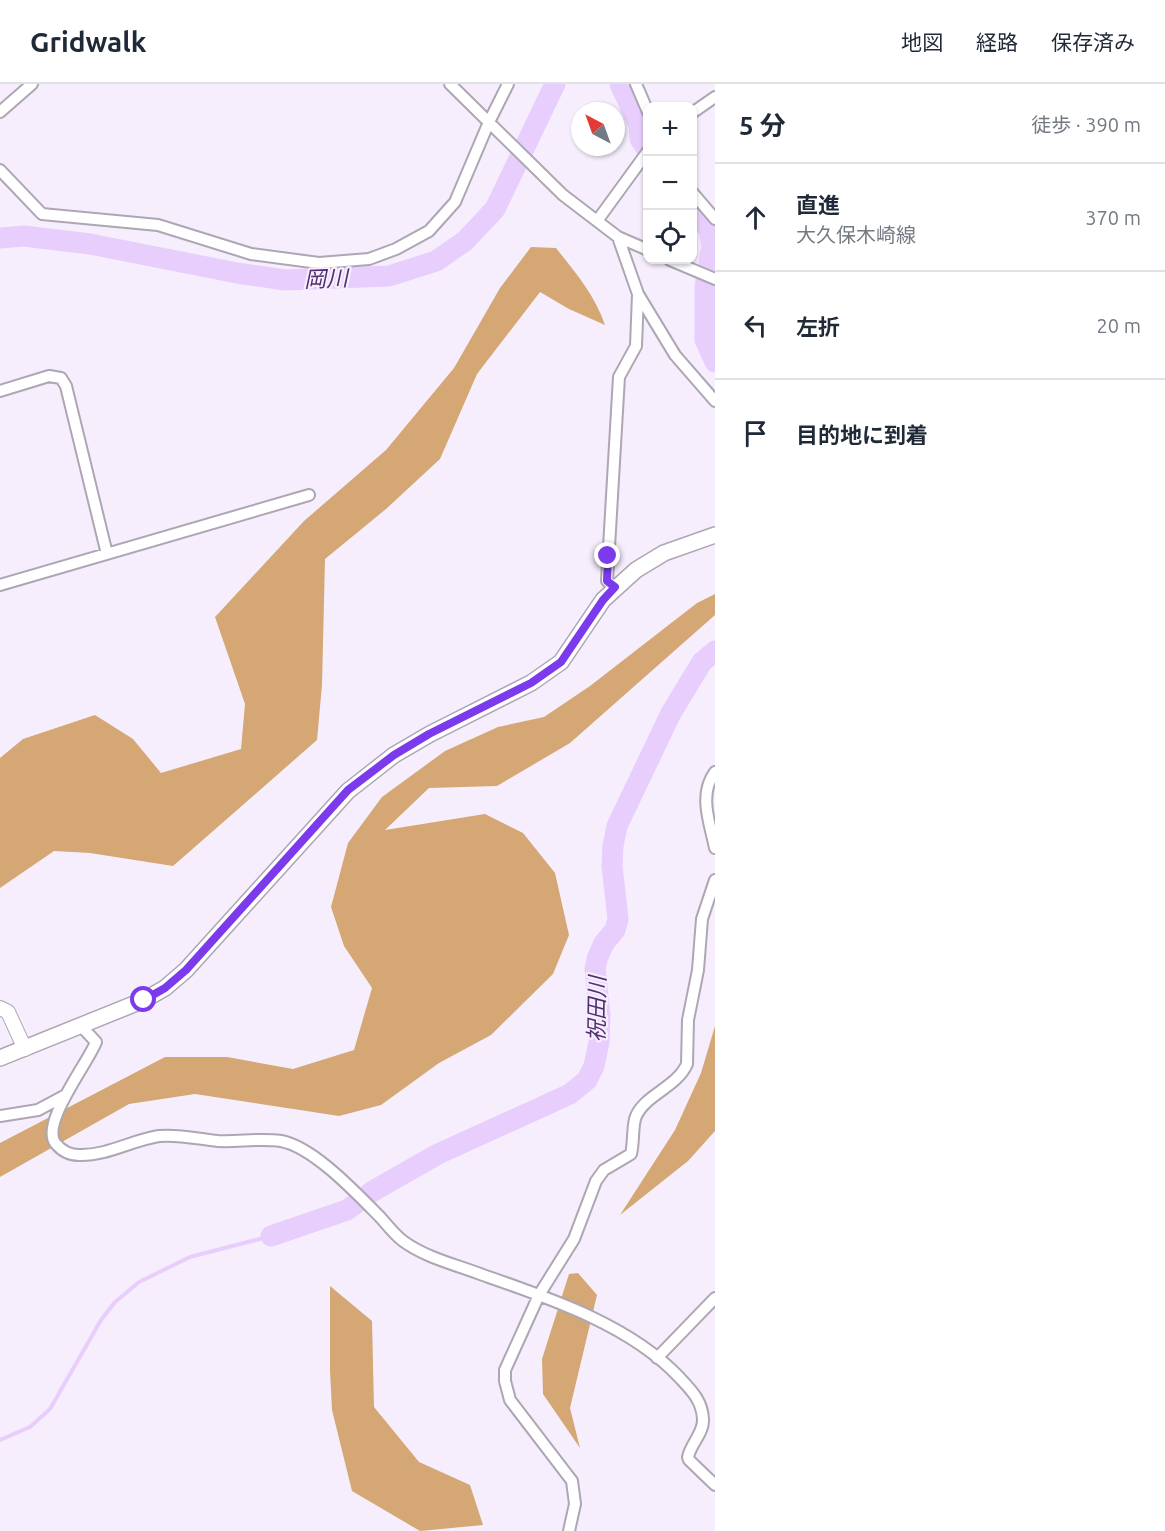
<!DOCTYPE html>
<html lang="ja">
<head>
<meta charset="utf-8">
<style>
  :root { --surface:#fff; --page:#f2f2f3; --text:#1f2937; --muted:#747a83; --line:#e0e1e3 }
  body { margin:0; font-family:Ubuntu,"Noto Sans JP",sans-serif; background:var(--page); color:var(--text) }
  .controls { position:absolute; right:18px; top:18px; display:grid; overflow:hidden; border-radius:12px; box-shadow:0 2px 4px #0004 }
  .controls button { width:54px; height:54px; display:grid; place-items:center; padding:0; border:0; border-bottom:2px solid var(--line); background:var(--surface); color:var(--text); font:30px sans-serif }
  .compass { position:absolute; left:571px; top:18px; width:54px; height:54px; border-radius:50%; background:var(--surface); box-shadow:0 2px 4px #0004; rotate:319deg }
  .stop { position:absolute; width:18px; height:18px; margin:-14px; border:4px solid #7c3aed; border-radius:50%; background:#fff }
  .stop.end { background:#7c3aed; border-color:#fff; box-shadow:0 2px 6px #0008 }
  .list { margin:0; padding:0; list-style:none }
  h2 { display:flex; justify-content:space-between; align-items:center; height:78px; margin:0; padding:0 24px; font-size:26px }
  h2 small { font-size:20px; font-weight:400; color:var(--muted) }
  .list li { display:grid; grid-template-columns:39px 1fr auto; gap:18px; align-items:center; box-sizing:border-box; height:108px; padding:0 24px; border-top:2px solid var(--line) }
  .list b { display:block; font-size:22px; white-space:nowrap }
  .list p { margin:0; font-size:20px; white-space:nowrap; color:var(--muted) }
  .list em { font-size:20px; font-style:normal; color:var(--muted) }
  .icon { flex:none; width:33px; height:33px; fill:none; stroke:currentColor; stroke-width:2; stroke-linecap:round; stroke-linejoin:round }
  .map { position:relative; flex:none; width:715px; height:1447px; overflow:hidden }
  header { display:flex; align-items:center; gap:36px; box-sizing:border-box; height:84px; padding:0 30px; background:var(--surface); border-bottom:2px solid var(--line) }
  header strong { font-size:28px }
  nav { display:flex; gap:33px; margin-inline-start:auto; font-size:21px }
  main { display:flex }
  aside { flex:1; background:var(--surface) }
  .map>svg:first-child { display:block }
  .forest { fill:#d4a774 }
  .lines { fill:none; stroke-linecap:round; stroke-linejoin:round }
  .stream { stroke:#e7cefd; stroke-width:4 }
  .river { stroke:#e7cefd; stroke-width:21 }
  .minor-casing { stroke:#ada6b3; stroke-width:14 }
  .tertiary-casing { stroke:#ada6b3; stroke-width:16 }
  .secondary-casing { stroke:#ada6b3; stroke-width:18 }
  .minor { stroke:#fff; stroke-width:10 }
  .tertiary { stroke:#fff; stroke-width:14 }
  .secondary { stroke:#fff; stroke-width:15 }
  .route { stroke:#7c3aed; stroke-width:8 }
  .labels { text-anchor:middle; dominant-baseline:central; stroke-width:4.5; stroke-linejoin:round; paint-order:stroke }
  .water-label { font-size:22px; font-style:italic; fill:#542d70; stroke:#f6eefd }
</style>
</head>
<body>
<header>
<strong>Gridwalk</strong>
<nav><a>地図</a><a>経路</a><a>保存済み</a></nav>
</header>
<main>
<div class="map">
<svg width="715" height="1447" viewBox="0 0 715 1447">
  <rect width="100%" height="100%" fill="#f6eefd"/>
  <path class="forest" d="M531,163L556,164C575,188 595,211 605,241L569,225L540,208L477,290L440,375L386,425L325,475L322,601L317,656L173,782L90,769L54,767L0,804V674L23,655L95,631L133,655L161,689L241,665L245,620L215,533L304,437L386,366L454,284L500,204Z
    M715,510V531L570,659L497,702L429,704L385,746L485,730L523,749L555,789L569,851L553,890L491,951L439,979L381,1021L339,1032L195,1010L129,1020L0,1093V1059L165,973H227L293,985L354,966L372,904L344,862L331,823L348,759L382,713L445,667L498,643L544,633L590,602L697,519Z
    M715,942V1047L688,1077L620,1131L675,1046L701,989Z
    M578,1189L597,1211L570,1324L580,1364L543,1310L542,1275L569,1190Z
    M330,1202L372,1237L374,1323L419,1378L470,1401L483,1441L420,1447L352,1407L332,1326L330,1287Z"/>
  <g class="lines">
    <path class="stream" d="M0,1356L30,1343L50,1325L101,1236L115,1218L139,1198L190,1173L271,1152"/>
    <path class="river" d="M620,0L639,41L640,55L648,67
      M692,126L709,146L712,162L705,202V256L715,278
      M0,154L24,152L90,160L237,189L285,196L389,192L436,177L465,157L495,125L555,0
      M271,1152L347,1126L373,1107L438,1070L570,1010L587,996L594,982L599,958L600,931L595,885L597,875L604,859L615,846L618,835L612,782L613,762L617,742L671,629L702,578L715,567"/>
    <defs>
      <path id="minor" d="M450,0L563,111L618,153L648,166
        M636,0L648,28
        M0,28L32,0
        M692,29L715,13
        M0,86L42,130L158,141L251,170L319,179L369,175L396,165L429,147L455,118L489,38L508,0
        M692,108L715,135
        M597,137L648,67
        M618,153L638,210L675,271L715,317
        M670,176L715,195
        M0,307L49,292L61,294L66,302L107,470
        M0,501L309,411
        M615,503L607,497L619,293L636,262L638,210
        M715,688C698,711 710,739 715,764
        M81,942L96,958C88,979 39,1041 56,1060C62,1067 69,1071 79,1071C107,1072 132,1056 159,1052C179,1050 198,1055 218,1057C239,1058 260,1054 281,1057C314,1063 358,1111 381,1134C388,1142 395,1151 403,1157C426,1174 457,1181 483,1191C549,1214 630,1241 679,1293C691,1306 702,1316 703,1335C704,1349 691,1359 688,1373L689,1376L715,1401
        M0,1032L38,1026L66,1011
        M657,1274L715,1214
        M569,1447L575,1420L572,1397L510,1316L505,1297V1286L539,1211L574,1155L596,1097L604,1086L631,1070C634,1059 632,1041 636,1032C645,1011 677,1003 687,980L688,936L698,886L702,835L715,796"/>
      <path id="tertiary" d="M0,924L8,928L25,965"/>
      <path id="secondary" d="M0,974L144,916L165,904L186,886L348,707L394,671L430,650L531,599L561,578L603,516L636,486L664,469L715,451"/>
    </defs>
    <use href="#minor" class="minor-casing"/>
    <use href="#tertiary" class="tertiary-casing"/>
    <use href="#secondary" class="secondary-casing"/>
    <use href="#minor" class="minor"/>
    <use href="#tertiary" class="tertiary"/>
    <use href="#secondary" class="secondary"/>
  </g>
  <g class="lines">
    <path class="route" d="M144,916L165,904L186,886L348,706L394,671L429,650L531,599L561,578L603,516L615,503L607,497L608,472"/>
  </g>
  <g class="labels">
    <g class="water-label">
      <text transform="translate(326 194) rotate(-2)">岡川</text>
      <text transform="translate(596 925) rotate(-89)">祝田川</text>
    </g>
  </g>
</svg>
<div class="controls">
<button>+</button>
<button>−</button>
<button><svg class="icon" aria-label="locate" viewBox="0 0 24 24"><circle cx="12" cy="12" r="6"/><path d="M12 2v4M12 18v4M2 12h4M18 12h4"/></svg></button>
</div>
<svg class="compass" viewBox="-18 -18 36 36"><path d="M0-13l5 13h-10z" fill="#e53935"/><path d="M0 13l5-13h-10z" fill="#747a83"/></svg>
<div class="stop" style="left:144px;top:916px"></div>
<div class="stop end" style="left:608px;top:472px"></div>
</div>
<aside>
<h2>5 分<small>徒歩 · 390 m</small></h2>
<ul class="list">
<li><svg class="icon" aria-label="ahead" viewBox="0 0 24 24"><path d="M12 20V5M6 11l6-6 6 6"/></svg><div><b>直進</b><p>大久保木崎線</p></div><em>370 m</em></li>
<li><svg class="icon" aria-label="left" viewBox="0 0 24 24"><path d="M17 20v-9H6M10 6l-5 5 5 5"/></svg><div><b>左折</b></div><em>20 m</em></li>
<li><svg class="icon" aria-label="arrive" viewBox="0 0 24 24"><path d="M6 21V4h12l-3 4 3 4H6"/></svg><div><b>目的地に到着</b></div></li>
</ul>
</aside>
</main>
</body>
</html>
